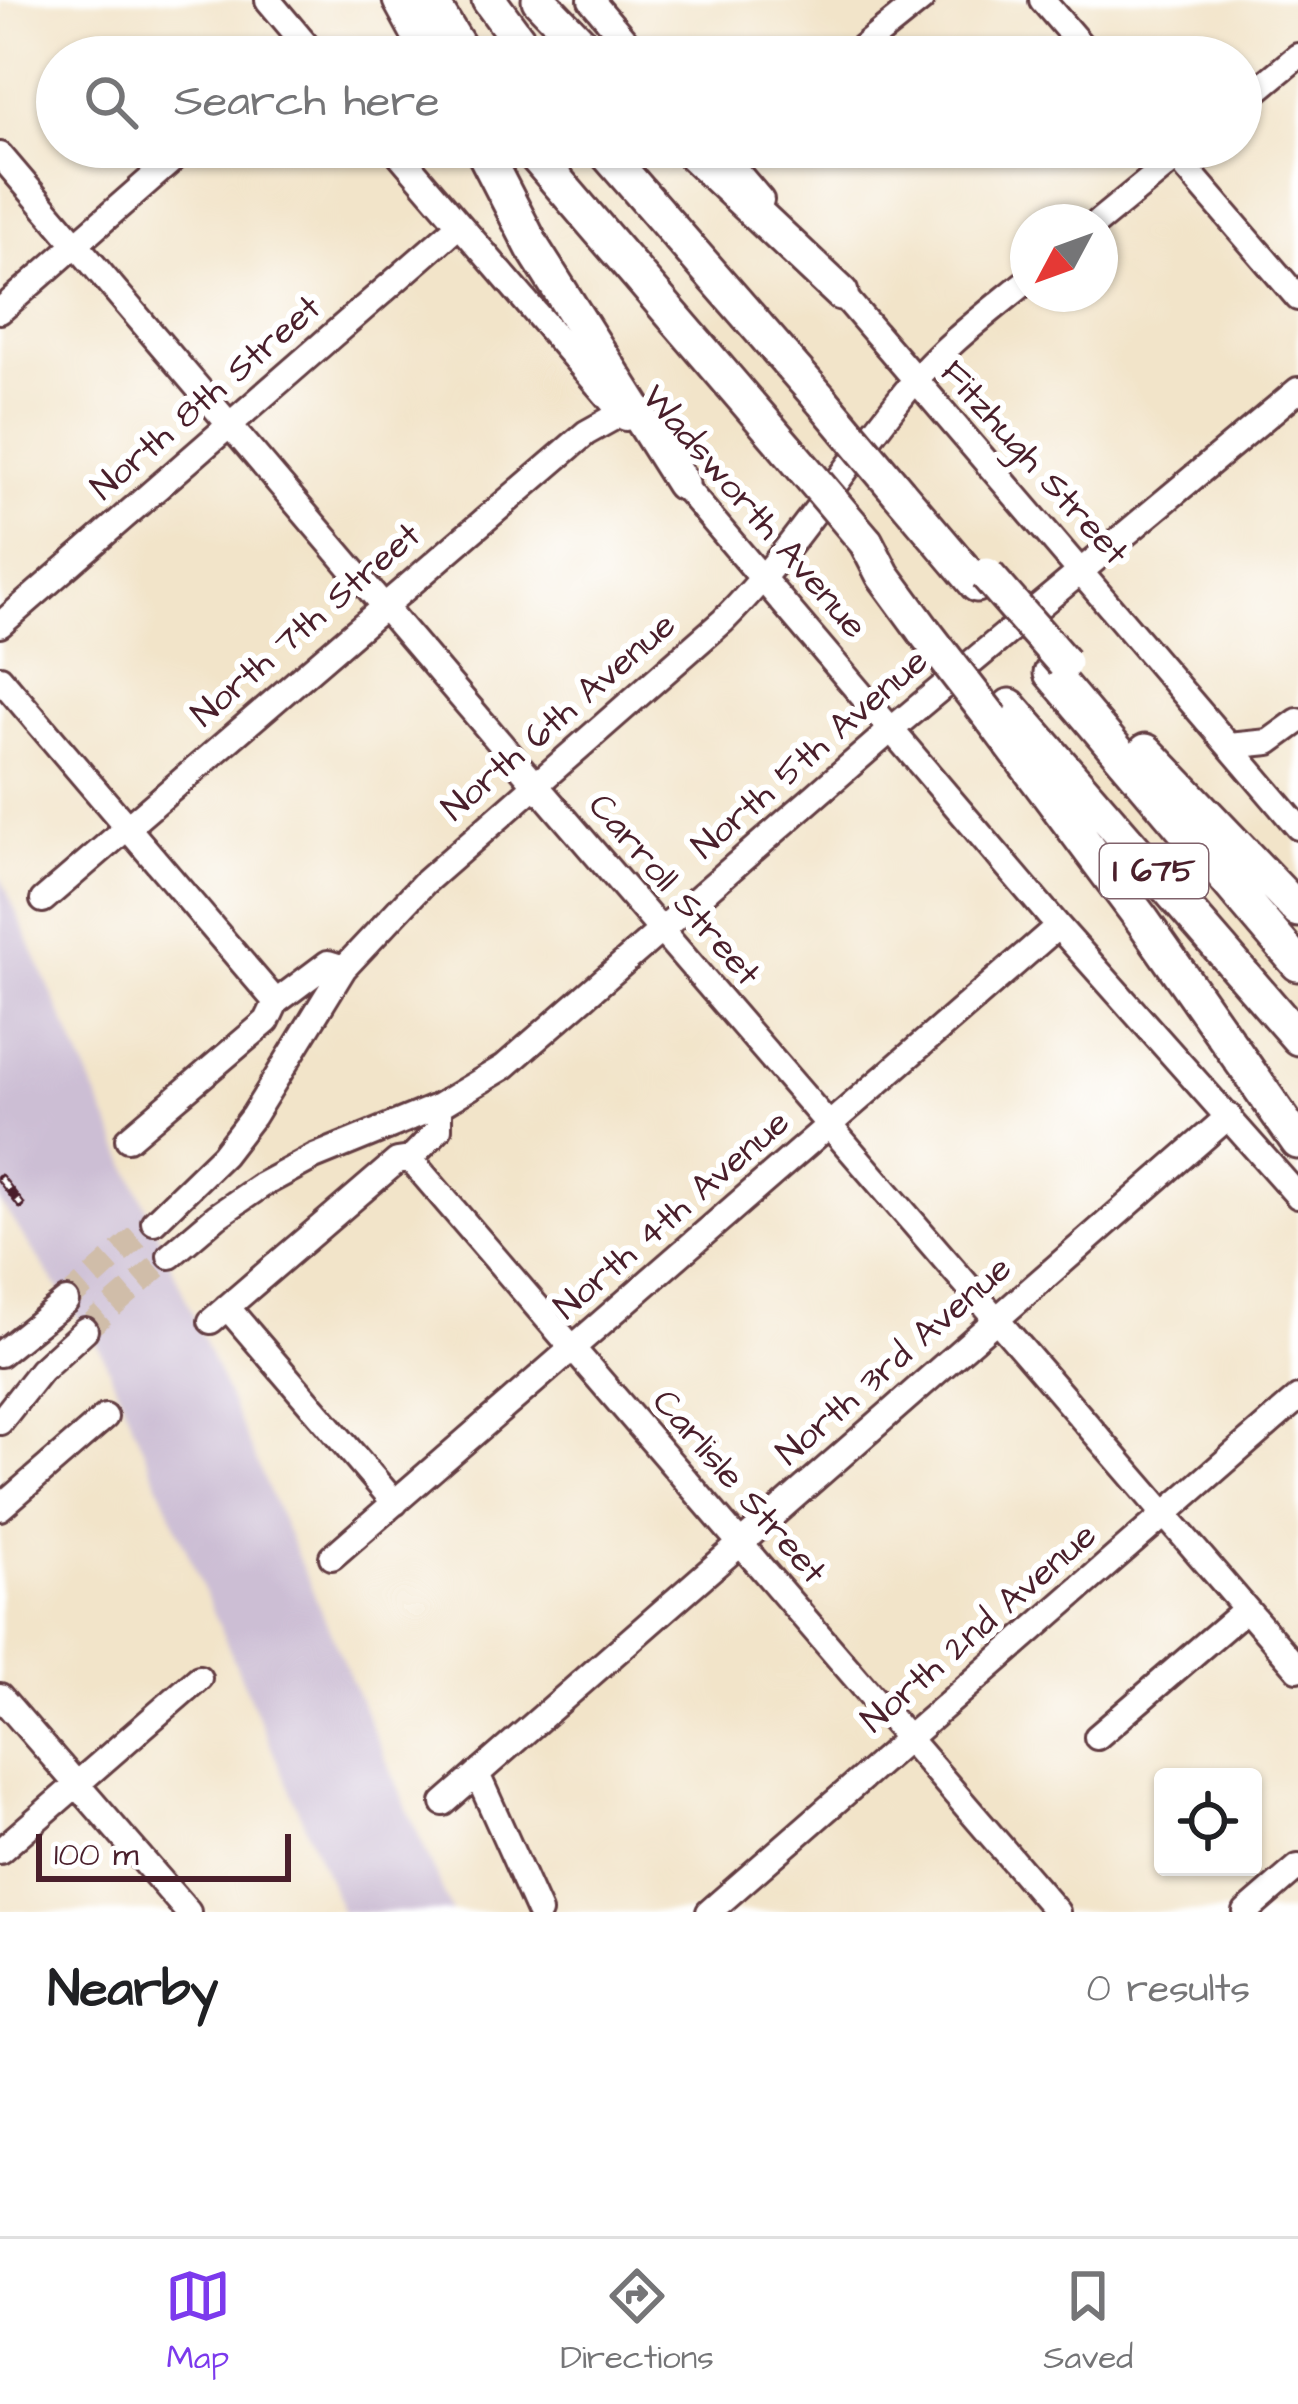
<!DOCTYPE html>
<html lang="en">
<head>
<meta charset="utf-8">
<style>
  :root { --surface:#fff; --page:#f2f2f2; --text:#202124; --muted:#757577; --line:#e0e0e0; --accent:#7c3aed }
  body { margin:0; font-family:"Architects Daughter",sans-serif; background:var(--page); color:var(--text) }
  .controls { position:absolute; right:36px; bottom:36px; display:grid; overflow:hidden; border-radius:12px; box-shadow:0 3px 9px #0004 }
  .controls button { width:108px; height:108px; display:grid; place-items:center; padding:0; border:0; border-bottom:3px solid var(--line); background:var(--surface); color:var(--text); font:60px sans-serif }
  .compass { position:absolute; left:1010px; top:204px; width:108px; height:108px; border-radius:50%; background:var(--surface); box-shadow:0 3px 9px #0004; rotate:229deg }
  .scale { position:absolute; left:36px; bottom:30px; width:255px; box-sizing:border-box; padding-left:12px; border:6px solid #4a1f2b; border-top:0; font-size:33px; line-height:42px; white-space:nowrap; color:#4a1f2b; -webkit-text-stroke:9px #fff; paint-order:stroke }
  .list { margin:0; padding:0; list-style:none }
  h2 { display:flex; justify-content:space-between; align-items:center; height:156px; margin:0; padding:0 48px; font-size:51px }
  h2 small { font-size:39px; font-weight:400; color:var(--muted) }
  .icon { flex:none; width:66px; height:66px; fill:none; stroke:currentColor; stroke-width:2; stroke-linecap:round; stroke-linejoin:round }
  .map { position:relative; flex:none; width:1298px; height:1912px; overflow:hidden }
  .search { position:absolute; background:var(--surface); box-shadow:0 3px 9px #0004; left:36px; right:36px; top:36px; height:132px; display:flex; align-items:center; gap:30px; box-sizing:border-box; padding:0 42px; border-radius:66px; color:var(--muted); font-size:45px }
  .sheet { height:324px; background:var(--surface) }
  nav { display:flex; justify-content:space-around; align-items:center; box-sizing:border-box; height:168px; border-top:3px solid var(--line); background:var(--surface); font-size:33px; color:var(--muted) }
  nav a { display:grid; justify-items:center; gap:6px }
  nav .on { color:var(--accent) }
  .map>svg:first-child { display:block }
  .railway { fill:#ccbed4 }
  .lines { fill:none; stroke-linecap:round; stroke-linejoin:round }
  .minor-tunnel { stroke:#d0bda9; stroke-width:24; stroke-dasharray:24 12; stroke-linecap:butt }
  .minor-casing { stroke:#633d43; stroke-width:30 }
  .highway-casing { stroke:#633d43; stroke-width:39 }
  .minor { stroke:#fff; stroke-width:24 }
  .highway { stroke:#fff; stroke-width:33 }
  .rail-casing { stroke:#4a1f2b; stroke-width:9 }
  .rail { stroke:#fff; stroke-width:4.5; stroke-dasharray:14; stroke-linecap:butt }
  .highway-bridge-casing { stroke:#633d43; stroke-width:39; stroke-linecap:butt }
  .highway-bridge { stroke:#fff; stroke-width:33 }
  .labels { text-anchor:middle; dominant-baseline:central; stroke-width:12; stroke-linejoin:round; paint-order:stroke }
  .shield { fill:#fff; stroke:#80626b; stroke-width:3 }
  .shield-label { font-size:33px; font-weight:bold; fill:#4a1f2b }
  .street-label { font-size:36px; fill:#4a1f2b; stroke:#fff }
</style>
</head>
<body>
<div class="map">
<svg width="1298" height="1912" viewBox="0 0 1298 1912">
  <rect width="100%" height="100%" fill="#fff"/>
  <filter id="ink" filterUnits="userSpaceOnUse"><feTurbulence type="fractalNoise" baseFrequency=".00833" numOctaves="2"/><feDisplacementMap in="SourceGraphic" scale="24" xChannelSelector="R" yChannelSelector="G"/><feConvolveMatrix kernelMatrix="1 2 1 2 8 2 1 2 1" color-interpolation-filters="sRGB"/></filter>
  <filter id="wash" filterUnits="userSpaceOnUse"><feTurbulence type="fractalNoise" baseFrequency=".004" numOctaves="4" result="noise"/><feDisplacementMap in="SourceGraphic" scale="48" xChannelSelector="R" yChannelSelector="G"/><feGaussianBlur stdDeviation="2.7" result="paint"/><feColorMatrix in="noise" values="0 0 0 0 0 0 0 0 0 0 0 0 0 0 0 0 0 1.4 0 .05"/><feComposite in="paint" operator="in"/></filter>
  <g filter="url(#wash)">
    <rect width="100%" height="100%" fill="#f2e4c9"/>
    <path class="railway" d="M0,875L146,1207L452,1912H342L102,1353L0,1202Z"/>
  </g>
  <g filter="url(#ink)">
    <g class="lines">
      <path class="minor-tunnel" d="M66,1301L154,1222
        M85,1330L170,1256"/>
      <defs>
        <path id="minor" d="M268,0L316,57
          M591,0L639,57
          M1042,0L1091,57
          M850,57L921,0
          M1241,103L1298,56
          M393,147L626,418
          M716,147L761,200
          M1168,147L1298,298
          M0,155L523,770L1298,1669
          M1098,222L1187,149
          M831,281C987,463 1143,644 1298,827
          M0,311L187,147
          M672,472L1058,926L1298,1196
          M0,625L459,225
          M0,678L276,1002L328,963L344,968
          M1229,746L1269,742L1298,721
          M43,900L586,433L622,413
          M439,1106V1129L410,1159L1057,1912
          M128,1139L267,1021L276,1002
          M154,1222L223,1155L253,1116L344,968L424,883L723,621C795,549 847,462 912,384C945,345 988,313 1028,280
          M170,1256L217,1216L262,1185L314,1157L439,1106L504,1067L892,729L1298,390
          M227,1307L395,1503
          M211,1321L397,1161L410,1159
          M0,1354L66,1301
          M0,1422L41,1370L85,1330
          M0,1508L105,1417
          M332,1557L1058,926
          M0,1696L188,1912
          M1097,1737L1246,1609
          M477,1774L539,1912
          M444,1803L1229,1116
          M0,1851L199,1678
          M709,1912L1298,1398
          M1246,1912L1298,1867"/>
        <path id="highway" d="M400,0L431,57
          M430,0L465,57
          M489,0L531,57
          M539,0L594,57
          M481,147L533,248L682,483
          M528,147L788,450
          M601,147L823,402
          M686,147L841,293
          M899,493L977,585
          M866,542L883,575L924,631
          M1051,673L1298,964
          M1010,706L1298,1038
          M992,719L1143,921L1298,1142
          M1146,751L1298,910"/>
      </defs>
      <use href="#minor" class="minor-casing"/>
      <use href="#highway" class="highway-casing"/>
      <use href="#minor" class="minor"/>
      <use href="#highway" class="highway"/>
      <defs>
        <path id="rail" d="M0,1178L21,1205"/>
      </defs>
      <use href="#rail" class="rail-casing"/>
      <use href="#rail" class="rail"/>
      <defs>
        <path id="highway-bridge" d="M823,402L899,493
          M788,450L866,542
          M987,575L1064,663
          M924,631L992,719"/>
      </defs>
      <use href="#highway-bridge" class="highway-bridge-casing"/>
      <use href="#highway-bridge" class="highway-bridge"/>
    </g>
  </g>
  <g class="labels">
    <rect class="shield" x="1100" y="844" width="108" height="54" rx="9"/>
    <g class="shield-label">
      <text x="1154" y="871">I 675</text>
    </g>
    <g class="street-label">
      <text transform="translate(206 398) rotate(-41)">North 8th Street</text>
      <text transform="translate(1034 463) rotate(48)">Fitzhugh Street</text>
      <text transform="translate(754 512) rotate(49)">Wadsworth Avenue</text>
      <text transform="translate(306 625) rotate(-41)">North 7th Street</text>
      <text transform="translate(559 717) rotate(-41)">North 6th Avenue</text>
      <text transform="translate(810 754) rotate(-41)">North 5th Avenue</text>
      <text transform="translate(674 890) rotate(49)">Carroll Street</text>
      <text transform="translate(672 1215) rotate(-41)">North 4th Avenue</text>
      <text transform="translate(894 1361) rotate(-41)">North 3rd Avenue</text>
      <text transform="translate(739 1487) rotate(49)">Carlisle Street</text>
      <text transform="translate(979 1628) rotate(-41)">North 2nd Avenue</text>
    </g>
  </g>
</svg>
<div class="controls">
<button><svg class="icon" aria-label="locate" viewBox="0 0 24 24"><circle cx="12" cy="12" r="6"/><path d="M12 2v4M12 18v4M2 12h4M18 12h4"/></svg></button>
</div>
<svg class="compass" viewBox="-18 -18 36 36"><path d="M0-13l5 13h-10z" fill="#e53935"/><path d="M0 13l5-13h-10z" fill="#757577"/></svg>
<div class="scale">100 m</div>
<div class="search"><svg class="icon" aria-label="search" viewBox="0 0 24 24"><circle cx="10" cy="10" r="6"/><path d="M15 15l6 6"/></svg>Search here</div>
</div>
<section class="sheet">
<h2>Nearby<small>0 results</small></h2>
<ul class="list">
</ul>
</section>
<nav>
<a class="on"><svg class="icon" aria-label="map" viewBox="0 0 24 24"><path d="M3 6l6-2 6 2 6-2v14l-6 2-6-2-6 2zM9 4v14M15 6v14"/></svg>Map</a>
<a><svg class="icon" aria-label="directions" viewBox="0 0 24 24"><path d="M12 3l9 9-9 9-9-9zM9 14v-3h6M13 9l2 2-2 2"/></svg>Directions</a>
<a><svg class="icon" aria-label="saved" viewBox="0 0 24 24"><path d="M7 4h10v16l-5-4-5 4z"/></svg>Saved</a>
</nav>
</body>
</html>
